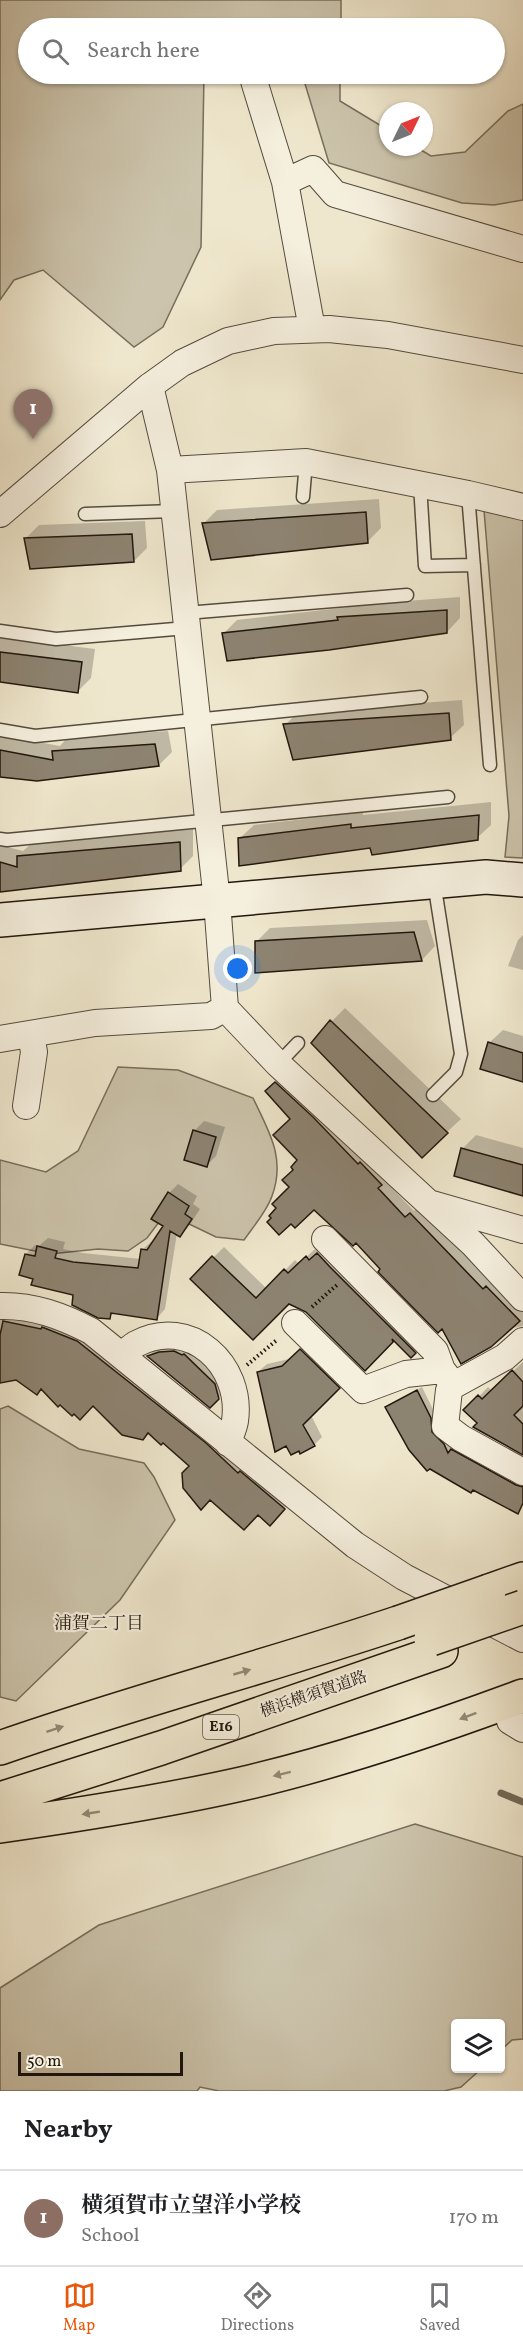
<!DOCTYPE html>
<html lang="en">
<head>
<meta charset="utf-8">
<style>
  :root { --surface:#fff; --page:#f6f6f6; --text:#202124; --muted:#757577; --line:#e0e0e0; --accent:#ea580c }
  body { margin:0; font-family:Vollkorn,"Noto Serif JP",serif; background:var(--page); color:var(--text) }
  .controls { position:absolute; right:18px; bottom:18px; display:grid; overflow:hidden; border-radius:6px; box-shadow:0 2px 4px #0004 }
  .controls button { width:54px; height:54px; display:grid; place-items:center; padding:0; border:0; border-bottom:2px solid var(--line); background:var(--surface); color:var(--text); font:30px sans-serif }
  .compass { position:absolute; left:379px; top:102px; width:54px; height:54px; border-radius:50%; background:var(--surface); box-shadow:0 2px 4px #0004; rotate:47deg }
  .scale { position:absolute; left:18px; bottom:15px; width:165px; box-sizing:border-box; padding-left:6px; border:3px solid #22170d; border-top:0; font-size:16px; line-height:21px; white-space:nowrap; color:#22170d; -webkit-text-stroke:4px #f5efde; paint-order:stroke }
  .you { position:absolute; left:238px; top:969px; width:21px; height:21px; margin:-15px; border:4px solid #fff; border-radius:50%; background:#1a73e8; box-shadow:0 0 0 9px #1a73e833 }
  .badge { display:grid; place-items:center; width:39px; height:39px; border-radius:50%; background:var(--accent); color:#fff; font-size:20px; font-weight:700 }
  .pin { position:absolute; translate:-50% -50px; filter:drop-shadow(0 2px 3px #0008) }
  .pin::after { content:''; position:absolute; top:32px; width:21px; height:18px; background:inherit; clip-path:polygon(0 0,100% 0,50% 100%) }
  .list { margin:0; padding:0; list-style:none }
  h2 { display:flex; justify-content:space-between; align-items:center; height:78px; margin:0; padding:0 24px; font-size:26px }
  h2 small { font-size:20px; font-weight:400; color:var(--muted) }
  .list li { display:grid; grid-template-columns:39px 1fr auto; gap:18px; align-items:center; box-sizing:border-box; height:96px; padding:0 24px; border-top:2px solid var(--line) }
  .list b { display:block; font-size:22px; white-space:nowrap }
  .list p { margin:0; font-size:20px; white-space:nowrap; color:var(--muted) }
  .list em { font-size:20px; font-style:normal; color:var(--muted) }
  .icon { flex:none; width:33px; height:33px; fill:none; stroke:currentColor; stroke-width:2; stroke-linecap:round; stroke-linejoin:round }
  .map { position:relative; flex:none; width:523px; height:2091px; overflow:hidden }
  .search { position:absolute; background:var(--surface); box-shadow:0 2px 4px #0004; left:18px; right:18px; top:18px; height:66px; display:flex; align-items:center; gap:15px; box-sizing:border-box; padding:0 21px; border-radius:33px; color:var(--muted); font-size:22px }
  .sheet { height:174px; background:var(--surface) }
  nav { display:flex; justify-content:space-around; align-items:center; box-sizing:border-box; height:84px; border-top:2px solid var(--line); background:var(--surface); font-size:16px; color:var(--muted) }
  nav a { display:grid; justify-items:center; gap:3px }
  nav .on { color:var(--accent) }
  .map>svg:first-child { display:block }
  .green { fill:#ccc4ac; stroke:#776e5c; stroke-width:1.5 }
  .shadow { fill:#0003 }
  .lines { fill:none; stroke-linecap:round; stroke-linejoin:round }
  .stream { stroke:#736959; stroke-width:7 }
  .building { fill:#8d8371; stroke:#22170d; stroke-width:1.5 }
  .lane-casing { stroke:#554b3d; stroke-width:15 }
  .street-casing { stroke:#554b3d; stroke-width:28 }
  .secondary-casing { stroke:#22170d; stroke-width:36 }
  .highway-casing { stroke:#22170d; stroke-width:36 }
  .path { stroke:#22170d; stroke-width:4; stroke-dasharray:1.5 3; stroke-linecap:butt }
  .lane { stroke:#f5efde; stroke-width:12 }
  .street { stroke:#f5efde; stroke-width:26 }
  .secondary { stroke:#f5efde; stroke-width:33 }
  .highway { stroke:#efe7cd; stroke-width:33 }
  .highway-bridge-casing { stroke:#22170d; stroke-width:36; stroke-linecap:butt }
  .highway-bridge { stroke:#efe7cd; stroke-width:33 }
  .oneway { fill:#938977 }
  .labels { text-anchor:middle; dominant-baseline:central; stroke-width:4.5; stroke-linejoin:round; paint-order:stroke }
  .shield { fill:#f5efde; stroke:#61584c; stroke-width:1.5 }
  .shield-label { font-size:15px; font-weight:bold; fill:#22170d }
  .street-label { font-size:16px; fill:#22170d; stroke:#f5efde }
  .neighbourhood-label { font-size:18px; fill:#22170d; stroke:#f5efde }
</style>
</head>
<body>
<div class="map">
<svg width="523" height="2091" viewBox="0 0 523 2091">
  <rect width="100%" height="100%" fill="#efe7cd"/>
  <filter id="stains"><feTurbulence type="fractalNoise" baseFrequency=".00333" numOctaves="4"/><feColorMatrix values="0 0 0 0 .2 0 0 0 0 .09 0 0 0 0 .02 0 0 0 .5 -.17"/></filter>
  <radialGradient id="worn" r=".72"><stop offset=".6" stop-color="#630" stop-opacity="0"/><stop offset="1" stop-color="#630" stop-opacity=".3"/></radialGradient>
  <path class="green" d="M0,0H341V28H28V74H204L201,247L163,327L134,347L43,270L14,280L0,300Z
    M302,74H340V101L388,130V147H416L431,156L465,152L508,111L523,104V200L494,205L462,203L329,163Z
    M484,510L523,518V858L505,857L509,816Z
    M118,1067L178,1070L253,1098C269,1132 286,1158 272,1196C267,1211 253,1227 244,1240L216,1237L185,1222L162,1218L147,1238L128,1251L98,1249L50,1254L0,1244V1160L46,1172L78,1151Z
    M8,1406L79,1449L144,1463L154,1477L175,1520L120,1600L16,1701L0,1697V1409Z
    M415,1824L523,1857V2039L512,2040L501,2050L500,2024H456V2068L481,2069L461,2087L444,2091H219L200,2087L197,2091H0V1988L99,1925Z"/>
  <path class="shadow" d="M379,499L381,528L368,541L204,523L217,510Z
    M145,521L147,548L134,561L26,538L39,525Z
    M460,597V618L447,632L223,634L237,620L349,607L352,605Z
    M0,637L95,649L91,678L78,691L0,680Z
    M462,700L464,725L450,738L285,725L298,712Z
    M168,731L172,752L159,765L0,775V735L60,746L67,738Z
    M491,802V825L477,838L372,846L240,838L254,825L363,812V815Z
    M193,829V856L180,869L0,891V845L23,851L32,843Z
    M427,920L435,946L422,960L256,942L270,928Z
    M523,935V970L508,966L518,940Z
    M345,1008L461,1119L447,1132L332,1021Z
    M503,1030L523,1036V1081L489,1043Z
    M284,1075L414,1211L419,1206L492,1282L523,1308V1326L513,1328L495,1343L462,1362L442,1327L356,1241L314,1208L291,1222L273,1218L291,1187L299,1160L292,1118L267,1091Z
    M204,1121L225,1127L216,1156L207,1165L186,1159L195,1130Z
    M476,1135L523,1148V1194L462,1149Z
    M178,1184L197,1196L193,1204L200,1209L189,1226L180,1236L177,1233L165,1309L156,1319L115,1312L110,1317L74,1294L35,1278L26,1254L35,1245L39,1246L48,1238L65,1242L63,1249L83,1253L141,1259L142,1250L152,1241H155L165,1226L169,1193Z
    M224,1247L267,1289L295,1260L299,1264L317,1247L425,1342L411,1356L394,1339L365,1369L306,1311L289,1302L253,1338L192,1279Z
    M12,1315L84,1334L291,1501L277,1517L191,1466L163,1441L93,1404L16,1378L0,1382V1317Z
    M309,1341L347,1379L311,1415L322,1437L314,1445L258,1372L267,1364L293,1358Z
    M157,1348H191L227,1390L210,1406L149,1356Z
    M523,1362V1453L479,1423L466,1410L488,1387L492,1391Z
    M422,1387L453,1450L457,1446L523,1484V1505L517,1512L387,1407Z"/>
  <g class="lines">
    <path class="stream" d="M501,1793L523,1802"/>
  </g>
  <path class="building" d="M366,512L368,543L211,560L202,523Z
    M132,534L134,562L30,569L24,538Z
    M447,610V633L329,650L227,661L222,633L338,620L337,617Z
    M0,652L82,662L78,693L0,682Z
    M449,713L451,740L293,760L283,724Z
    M155,744L159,766L37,781L0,777V750L53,760L52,751Z
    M479,815L478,840L372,855L370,848L239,866L238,838L351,824V828Z
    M180,842L181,871L0,892V862L17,867V856Z
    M414,932L422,961L255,973V941Z
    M330,1020L448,1133L422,1158L311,1043Z
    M488,1042L523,1053V1082L480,1069Z
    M275,1082L313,1117L358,1164L360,1162L382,1185L378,1188L405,1217L410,1213L483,1289L486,1286L520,1321L491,1347L461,1364L442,1329L438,1333L378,1272L380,1269L356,1243L353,1246L314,1210L295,1228L291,1224L279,1235L267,1222L271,1218L269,1216L276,1208L272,1204L289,1187L282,1180L293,1170L291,1167L297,1160L273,1135L290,1119L265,1091Z
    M193,1130L216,1137L207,1167L184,1160Z
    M461,1148L523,1165V1196L454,1176Z
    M168,1192L189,1206L185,1214L192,1219L180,1237L170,1231L157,1320L111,1313L110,1319L98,1318L72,1305L73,1295L31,1285L33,1279L19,1275L25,1254L35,1256L37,1246L57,1251L55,1258L73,1262L138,1268L141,1249L147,1250L163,1226L151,1219Z
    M317,1253L330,1267L416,1353L411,1358L392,1339L393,1342L365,1371L306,1312L289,1304L253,1340L190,1279L212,1256L256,1298L284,1269L288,1273L306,1256L309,1260Z
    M3,1321L41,1329L42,1327L77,1341L206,1443L238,1473L240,1471L285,1509L270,1526L258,1515L244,1530L210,1500L201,1510L183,1488L182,1473L189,1466L163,1443L161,1445L148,1433L143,1440L122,1435L93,1406L80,1420L74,1414L72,1416L60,1405L58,1407L41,1389L37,1395L16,1380L0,1383V1335Z
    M300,1349L340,1388L303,1425L315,1446L300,1454L299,1451L291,1455L286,1446L275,1452L257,1372L282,1366Z
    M174,1351L182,1355L184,1354L215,1384L219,1399L210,1408L147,1356L159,1352Z
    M512,1370L523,1382V1406L514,1415L523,1424V1455L473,1427L477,1423L463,1410L478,1395L482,1399Z
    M417,1390L431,1418L432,1432L444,1444L448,1453L451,1449L516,1485L523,1487V1503L518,1514L473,1490L471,1493L430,1469L427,1471L409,1450L385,1407Z"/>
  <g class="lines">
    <defs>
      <path id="lane" d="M420,484L425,566L474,565
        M468,494L490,765
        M303,497L306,462
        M85,514L174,511
        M186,613L407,595
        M0,631L56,639L187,628
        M0,730L35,736L421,697
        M0,839L7,840L448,797
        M278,1064L298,1043
        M433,1095L456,1072L461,1054L434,882"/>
      <path id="street" d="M254,81L285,182L312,329
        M285,182L313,169L335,194L523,249
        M150,386L170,470L217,901L225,1008L278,1064L473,1244L523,1298
        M170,470L306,462L468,494L523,507
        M0,514L150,386L182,363L228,341L274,331L329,329L388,335L523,360
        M0,1039L95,1023L211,1016L225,1008
        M26,1106L34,1052L31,1035
        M432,1204L523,1230
        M325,1239L435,1351L442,1370L454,1385
        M0,1306C33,1305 62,1316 91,1331L355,1545L404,1577L523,1639
        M295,1323L363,1390L406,1374L442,1370
        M523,1341L505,1357L454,1385L449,1390L445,1426L461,1438L523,1472
        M121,1355C126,1352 131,1347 136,1344C190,1315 243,1365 235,1421C234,1428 230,1436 228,1443
        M510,1721L523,1729"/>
      <path id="secondary" d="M0,920L486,877L523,880"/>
      <path id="highway" d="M489,1591L523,1579
        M0,1748C131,1702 266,1667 398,1623
        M0,1799L161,1748L441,1651
        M0,1826C84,1814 168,1801 250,1782C343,1760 434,1729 523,1696"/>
    </defs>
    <use href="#lane" class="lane-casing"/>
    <use href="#street" class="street-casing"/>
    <use href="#secondary" class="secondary-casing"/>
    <use href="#highway" class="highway-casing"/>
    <path class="path" d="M312,1307L338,1284
      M247,1365L278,1339"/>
    <use href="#lane" class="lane"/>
    <use href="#street" class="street"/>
    <use href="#secondary" class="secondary"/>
    <use href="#highway" class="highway"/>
    <defs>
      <path id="highway-bridge" d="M398,1623L489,1591
        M431,1639L523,1607"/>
    </defs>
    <use href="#highway-bridge" class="highway-bridge-casing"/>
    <use href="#highway-bridge" class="highway-bridge"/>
  </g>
  <defs><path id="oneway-solid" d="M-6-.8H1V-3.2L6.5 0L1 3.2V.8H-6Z" transform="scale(1.5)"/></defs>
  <g class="oneway">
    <use href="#oneway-solid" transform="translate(242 1672) rotate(-16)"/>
    <use href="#oneway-solid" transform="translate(468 1716) rotate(159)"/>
    <use href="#oneway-solid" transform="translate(55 1729) rotate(-18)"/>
    <use href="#oneway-solid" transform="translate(282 1774) rotate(166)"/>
    <use href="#oneway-solid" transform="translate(91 1813) rotate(171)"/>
  </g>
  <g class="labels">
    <rect class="shield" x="203" y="1715" width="36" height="24" rx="4.5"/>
    <g class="shield-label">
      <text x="221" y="1727">E16</text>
    </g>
    <g class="street-label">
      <text transform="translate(314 1695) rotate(-19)">横浜横須賀道路</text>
    </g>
    <g class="neighbourhood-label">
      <text x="99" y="1624">浦賀二丁目</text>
    </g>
  </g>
  <rect width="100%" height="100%" filter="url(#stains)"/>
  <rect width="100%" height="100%" fill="url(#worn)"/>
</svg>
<div class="controls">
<button><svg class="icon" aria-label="layers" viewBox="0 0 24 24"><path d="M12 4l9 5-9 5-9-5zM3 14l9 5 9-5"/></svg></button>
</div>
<svg class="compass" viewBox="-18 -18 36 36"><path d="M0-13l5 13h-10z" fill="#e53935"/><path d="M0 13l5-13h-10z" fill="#757577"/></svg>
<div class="scale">50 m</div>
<div class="you"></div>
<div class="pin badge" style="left:33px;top:439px;background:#8d6e63">1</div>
<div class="search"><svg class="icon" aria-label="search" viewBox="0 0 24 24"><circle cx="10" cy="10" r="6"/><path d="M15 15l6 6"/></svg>Search here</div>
</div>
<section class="sheet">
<h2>Nearby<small></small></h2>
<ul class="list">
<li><span class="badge" style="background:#8d6e63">1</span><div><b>横須賀市立望洋小学校</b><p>School</p></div><em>170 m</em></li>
</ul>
</section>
<nav>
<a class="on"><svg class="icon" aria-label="map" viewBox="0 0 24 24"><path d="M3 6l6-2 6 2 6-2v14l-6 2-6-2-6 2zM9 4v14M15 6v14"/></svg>Map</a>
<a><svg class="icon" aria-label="directions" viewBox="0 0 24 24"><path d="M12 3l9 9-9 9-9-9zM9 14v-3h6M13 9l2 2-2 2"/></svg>Directions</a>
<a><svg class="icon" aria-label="saved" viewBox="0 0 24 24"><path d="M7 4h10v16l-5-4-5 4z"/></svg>Saved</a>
</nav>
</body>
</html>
